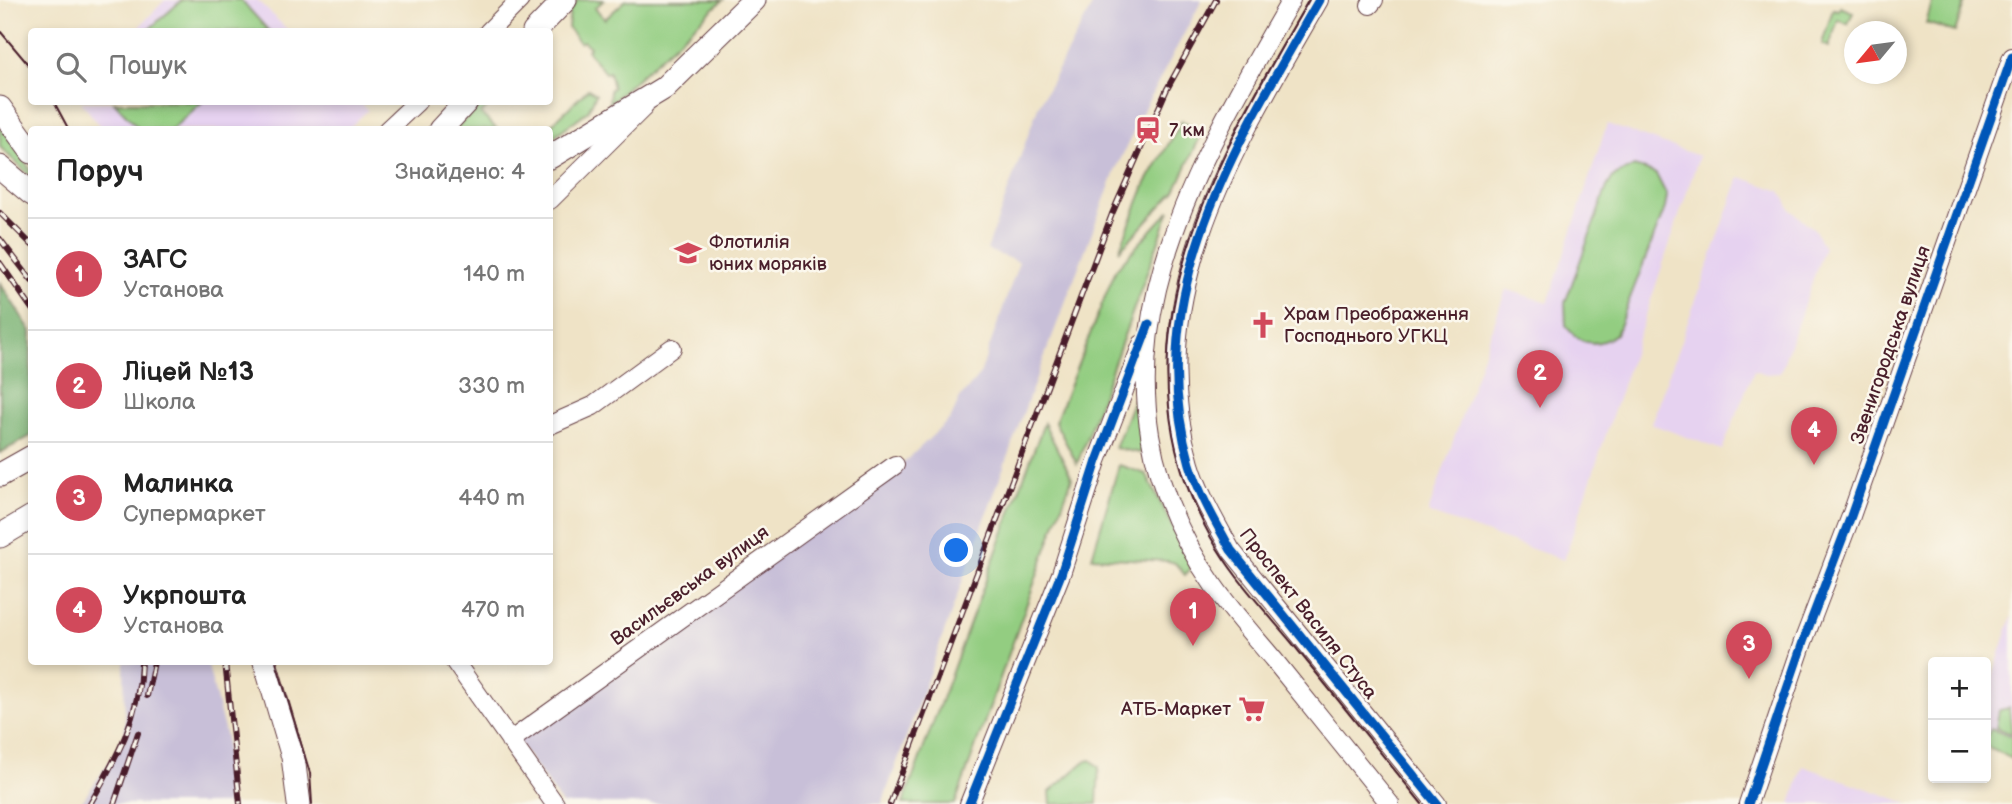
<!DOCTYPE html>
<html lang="uk">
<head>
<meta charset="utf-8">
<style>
  :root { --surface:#fff; --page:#f2f2f2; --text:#222; --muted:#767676; --line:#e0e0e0; --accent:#d1495b }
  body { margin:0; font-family:"Balsamiq Sans",sans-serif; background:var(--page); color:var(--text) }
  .controls { position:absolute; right:21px; bottom:21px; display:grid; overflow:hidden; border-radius:7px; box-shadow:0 4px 10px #0003 }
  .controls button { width:63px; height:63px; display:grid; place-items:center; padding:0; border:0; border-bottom:2px solid var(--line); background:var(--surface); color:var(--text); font:35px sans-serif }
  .compass { position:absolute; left:1844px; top:21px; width:63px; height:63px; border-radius:50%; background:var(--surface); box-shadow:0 4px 10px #0003; rotate:241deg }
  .you { position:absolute; left:957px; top:551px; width:24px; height:24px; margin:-18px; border:5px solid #fff; border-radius:50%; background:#1a73e8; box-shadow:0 0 0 10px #1a73e833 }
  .badge { display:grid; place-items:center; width:46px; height:46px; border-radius:50%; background:var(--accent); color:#fff; font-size:23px; font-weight:700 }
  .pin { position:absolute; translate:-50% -58px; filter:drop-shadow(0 2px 4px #0008) }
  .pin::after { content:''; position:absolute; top:37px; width:24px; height:21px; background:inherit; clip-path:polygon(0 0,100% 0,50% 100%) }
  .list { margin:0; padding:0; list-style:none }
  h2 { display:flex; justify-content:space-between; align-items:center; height:91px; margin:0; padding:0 28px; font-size:30px }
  h2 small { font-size:23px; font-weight:400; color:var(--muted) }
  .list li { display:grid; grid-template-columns:46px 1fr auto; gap:21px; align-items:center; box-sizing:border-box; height:112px; padding:0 28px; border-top:2px solid var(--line) }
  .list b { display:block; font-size:26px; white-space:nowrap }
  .list p { margin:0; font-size:23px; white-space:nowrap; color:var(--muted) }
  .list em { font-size:23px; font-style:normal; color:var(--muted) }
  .icon { flex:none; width:38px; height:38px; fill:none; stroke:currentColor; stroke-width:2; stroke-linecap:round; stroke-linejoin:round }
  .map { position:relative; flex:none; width:2012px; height:804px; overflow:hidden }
  .search { position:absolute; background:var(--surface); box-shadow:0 4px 10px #0003; left:28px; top:28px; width:525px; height:77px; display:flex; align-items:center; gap:18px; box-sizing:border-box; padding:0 24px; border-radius:7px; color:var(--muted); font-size:26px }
  .panel { position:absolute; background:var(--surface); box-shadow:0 4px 10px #0003; left:28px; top:126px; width:525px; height:539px; border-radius:7px }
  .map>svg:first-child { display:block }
  .built { fill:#e6d2f0 }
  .industrial { fill:#c8bfd8 }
  .green { fill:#93cd81; stroke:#6e7656; stroke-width:2 }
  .forest { fill:#76b06f; stroke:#60684d; stroke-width:2 }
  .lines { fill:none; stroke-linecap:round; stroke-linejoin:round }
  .minor-casing { stroke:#633c42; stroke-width:20 }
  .major-casing { stroke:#633c42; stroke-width:25 }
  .minor { stroke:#fff; stroke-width:18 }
  .major { stroke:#fff; stroke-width:23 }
  .tram { stroke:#4a1f2b; stroke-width:2 }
  .rail-casing { stroke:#4a1f2b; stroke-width:6 }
  .rail { stroke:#fbf7ec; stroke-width:3.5; stroke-dasharray:10; stroke-linecap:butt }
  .cycleway-casing { stroke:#fbf7ec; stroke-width:13 }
  .cycleway { stroke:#0057b8; stroke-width:9 }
  .labels { text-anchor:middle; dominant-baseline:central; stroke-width:5; stroke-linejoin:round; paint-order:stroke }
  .poi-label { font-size:19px; fill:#4a1f2b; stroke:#fbf7ec; text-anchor:start }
  .street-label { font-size:19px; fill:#4a1f2b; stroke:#fbf7ec }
</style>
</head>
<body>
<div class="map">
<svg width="2012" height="804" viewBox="0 0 2012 804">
  <rect width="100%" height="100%" fill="#fbf7ec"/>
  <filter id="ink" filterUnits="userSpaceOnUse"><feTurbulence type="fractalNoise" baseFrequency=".0143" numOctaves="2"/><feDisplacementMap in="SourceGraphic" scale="14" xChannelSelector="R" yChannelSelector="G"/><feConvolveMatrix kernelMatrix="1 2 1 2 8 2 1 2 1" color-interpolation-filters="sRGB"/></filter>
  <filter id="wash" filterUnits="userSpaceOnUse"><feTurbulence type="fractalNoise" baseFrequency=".00686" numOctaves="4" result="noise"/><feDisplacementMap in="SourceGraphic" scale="28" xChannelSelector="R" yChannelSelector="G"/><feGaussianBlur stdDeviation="1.57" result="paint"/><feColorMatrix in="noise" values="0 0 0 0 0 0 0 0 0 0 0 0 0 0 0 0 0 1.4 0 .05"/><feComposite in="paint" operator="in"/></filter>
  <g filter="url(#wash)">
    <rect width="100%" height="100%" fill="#efe3c6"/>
    <path class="built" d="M165,0H257L289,31L134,32Z
      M81,102H359L368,110L348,129L103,130Z
      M1607,124L1699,156L1564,560L1428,513L1506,289L1548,303Z
      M1740,177L1781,191L1791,210L1815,230L1824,248L1780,373L1766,374L1754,370L1722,450L1651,424Z
      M2012,616V759L1986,746V697Z
      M1803,766L1910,804H1791Z"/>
    <path class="industrial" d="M1095,0H1202L1143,111L1116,169L1028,400L882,804H562L517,740L894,472L951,418L960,398L980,374L1019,262L987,250L1038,107Z
      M124,662H207L226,737L227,804H80L125,740Z"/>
    <path class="green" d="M182,0H241L269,31H147Z
      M578,0H604L595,8L605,19L626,0H723L609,104L610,89L613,88L609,72L605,73L587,50L590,47L583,41L580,43L568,28L570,11Z
      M1933,0L1965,1L1955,32L1926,23Z
      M1840,7L1853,12L1848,24L1838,20L1829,47L1822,44L1833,9L1839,10Z
      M588,89L596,94L588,111L550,139L547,129Z
      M114,102H202L171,130L139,129Z
      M483,102H493L481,114L497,129L454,130Z
      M1182,121L1202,133L1175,191L1119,251L1146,183Z
      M0,124L31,171V177L0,147Z
      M1634,166L1656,174L1667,196L1665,208L1616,334C1597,348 1580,345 1566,326L1565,303L1607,187L1613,177Z
      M1170,210L1077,464L1055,422L1116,269Z
      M1136,394L1143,446L1140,453L1115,448Z
      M1044,423L1072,478L955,804H903Z
      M1119,465L1146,474L1190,562L1192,567L1185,575L1175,563L1168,561L1092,557Z
      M2009,708L2012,734L1996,728L1999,710Z
      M1991,729L2012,737V759L1986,746V737Z
      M1091,760L1099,767L1097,804H1051L1050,792L1084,762Z"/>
    <path class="forest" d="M0,283L31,331V436L0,453Z"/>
  </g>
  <g filter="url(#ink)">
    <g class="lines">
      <defs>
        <path id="minor" d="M1291,0C1182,189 1070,380 1214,586C1232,612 1254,636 1274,660C1313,708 1351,756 1390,804
          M1319,0C1238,141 1140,294 1190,464C1199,494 1216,523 1231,550L1437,804
          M1370,5L1374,0
          M488,32L520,0
          M387,130L417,102
          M550,200L644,107
          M550,425L593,406L672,348
          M455,662L555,804
          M510,741L895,465
          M969,804L1061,574L1097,461L1142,344
          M1748,804L1803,642L1851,516L2012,57"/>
        <path id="major" d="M534,32L565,0
          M0,108L32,152
          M440,130L466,102
          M550,157L664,88L754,0
          M0,167L32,194
          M0,475L32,457
          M0,536L32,517
          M265,662L293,757L299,804"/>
      </defs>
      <use href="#minor" class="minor-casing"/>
      <use href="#major" class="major-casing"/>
      <use href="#minor" class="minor"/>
      <use href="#major" class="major"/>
      <path class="tram" d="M1309,0C1210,169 1102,357 1217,548C1238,582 1266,612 1292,643C1335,697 1379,750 1422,804
        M0,31L32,69
        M54,102L69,130
        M276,662L310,773L312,804"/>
      <defs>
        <path id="rail" d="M0,213L32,245
          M0,239L32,281
          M0,263L32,309
          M225,662L240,804
          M147,696L154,662
          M90,804C117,757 140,717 141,662
          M114,804L138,733
          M890,804L1112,214L1167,89L1216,0"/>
      </defs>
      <use href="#rail" class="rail-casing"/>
      <use href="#rail" class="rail"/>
      <defs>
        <path id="cycleway" d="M1319,0C1238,141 1140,294 1190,464C1199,494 1216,523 1231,550L1437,804
          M969,804L1061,574L1097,461L1149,324
          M1748,804L1803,642L1851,516L2012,57"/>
      </defs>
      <use href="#cycleway" class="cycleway-casing"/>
      <use href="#cycleway" class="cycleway"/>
    </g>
  </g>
  <defs>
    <symbol id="station-bare" viewBox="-9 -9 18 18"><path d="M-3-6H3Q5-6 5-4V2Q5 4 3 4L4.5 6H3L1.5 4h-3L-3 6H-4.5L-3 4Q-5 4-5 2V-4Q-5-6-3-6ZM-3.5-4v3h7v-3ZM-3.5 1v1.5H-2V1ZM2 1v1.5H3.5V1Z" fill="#d1495b" stroke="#fbf7ec" stroke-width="2.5" paint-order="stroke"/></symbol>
    <symbol id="school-bare" viewBox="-9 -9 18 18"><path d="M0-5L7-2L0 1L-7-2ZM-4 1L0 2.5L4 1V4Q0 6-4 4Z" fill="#d1495b" stroke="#fbf7ec" stroke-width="2.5" paint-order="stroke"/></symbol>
    <symbol id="church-bare" viewBox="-9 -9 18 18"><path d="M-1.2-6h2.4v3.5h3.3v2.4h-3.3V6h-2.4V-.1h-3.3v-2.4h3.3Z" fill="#d1495b" stroke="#fbf7ec" stroke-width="2.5" paint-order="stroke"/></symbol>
    <symbol id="supermarket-bare" viewBox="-9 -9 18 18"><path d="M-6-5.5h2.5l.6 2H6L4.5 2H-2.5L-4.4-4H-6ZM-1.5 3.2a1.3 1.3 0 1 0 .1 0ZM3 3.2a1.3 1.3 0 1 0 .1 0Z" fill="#d1495b" stroke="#fbf7ec" stroke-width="2.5" paint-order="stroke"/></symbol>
  </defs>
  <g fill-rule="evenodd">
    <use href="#station-bare" x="1129" y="111" width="38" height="38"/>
    <use href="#school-bare" x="669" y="234" width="38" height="38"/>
    <use href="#church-bare" x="1244" y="306" width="38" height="38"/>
    <use href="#supermarket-bare" x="1233" y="690" width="38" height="38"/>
  </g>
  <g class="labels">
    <g class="poi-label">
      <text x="1169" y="130">7 км</text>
      <text x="709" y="242">Флотилія<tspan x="709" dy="22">юних моряків</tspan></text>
      <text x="1284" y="314">Храм Преображення<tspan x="1284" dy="22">Господнього УГКЦ</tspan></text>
      <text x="1231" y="709" text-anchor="end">АТБ-Маркет</text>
    </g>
    <g class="street-label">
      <text transform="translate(1891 345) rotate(-71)">Звенигородська вулиця</text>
      <text transform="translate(690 586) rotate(-36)">Васильєвська вулиця</text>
      <text transform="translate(1308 614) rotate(52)">Проспект Василя Стуса</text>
    </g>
  </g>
</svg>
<div class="controls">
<button>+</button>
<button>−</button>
</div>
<svg class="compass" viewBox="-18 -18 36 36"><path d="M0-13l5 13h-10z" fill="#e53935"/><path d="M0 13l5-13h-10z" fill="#767676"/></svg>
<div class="you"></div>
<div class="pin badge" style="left:1193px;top:646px">1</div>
<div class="pin badge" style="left:1540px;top:408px">2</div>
<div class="pin badge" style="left:1749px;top:679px">3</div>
<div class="pin badge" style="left:1814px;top:465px">4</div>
<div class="search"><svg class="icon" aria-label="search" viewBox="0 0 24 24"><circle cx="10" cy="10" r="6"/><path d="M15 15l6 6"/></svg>Пошук</div>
<section class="panel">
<h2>Поруч<small>Знайдено: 4</small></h2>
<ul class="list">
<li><span class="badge">1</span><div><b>ЗАГС</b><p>Установа</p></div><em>140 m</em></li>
<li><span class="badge">2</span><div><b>Ліцей №13</b><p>Школа</p></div><em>330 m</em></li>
<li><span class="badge">3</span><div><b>Малинка</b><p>Супермаркет</p></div><em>440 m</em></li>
<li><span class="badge">4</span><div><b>Укрпошта</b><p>Установа</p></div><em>470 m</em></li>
</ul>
</section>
</div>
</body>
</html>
